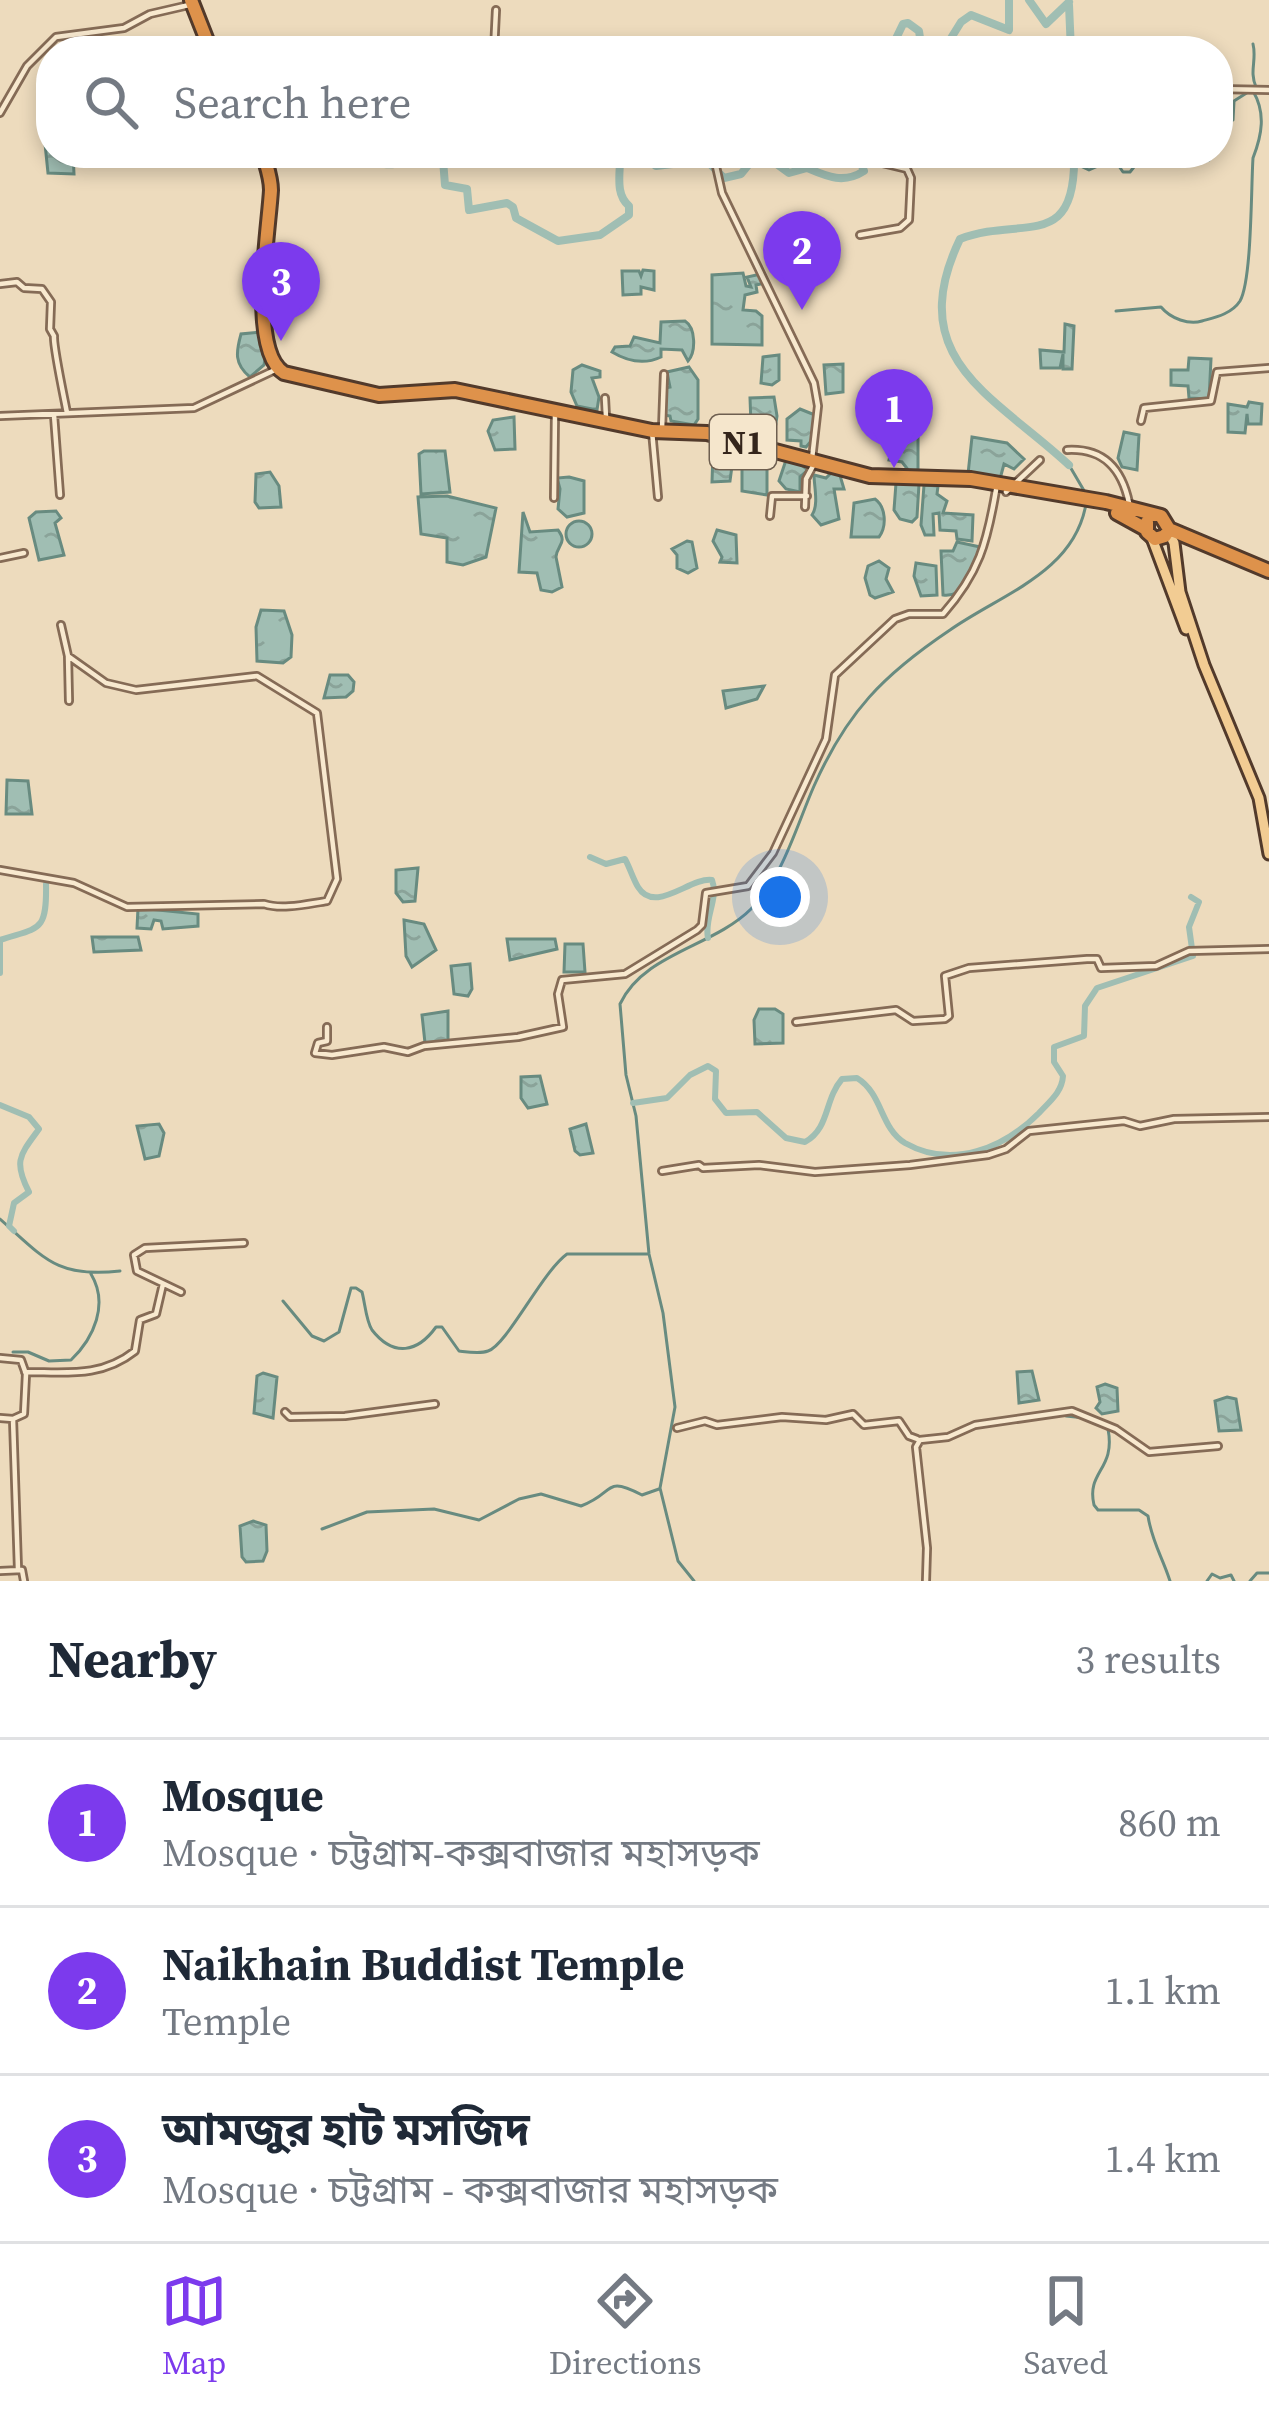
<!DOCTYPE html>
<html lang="en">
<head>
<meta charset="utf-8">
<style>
  :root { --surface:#fff; --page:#f6f6f7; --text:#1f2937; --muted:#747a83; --line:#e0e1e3; --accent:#7c3aed }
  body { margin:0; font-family:"Source Serif 4","Noto Sans Bengali",serif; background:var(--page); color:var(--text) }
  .you { position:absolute; left:780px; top:897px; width:42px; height:42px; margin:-30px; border:9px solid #fff; border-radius:50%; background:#1a73e8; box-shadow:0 0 0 18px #1a73e833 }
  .badge { display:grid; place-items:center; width:78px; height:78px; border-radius:50%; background:var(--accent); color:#fff; font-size:39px; font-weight:700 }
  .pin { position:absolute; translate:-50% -99px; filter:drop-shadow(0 3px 6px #0008) }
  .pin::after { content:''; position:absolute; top:63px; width:42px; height:36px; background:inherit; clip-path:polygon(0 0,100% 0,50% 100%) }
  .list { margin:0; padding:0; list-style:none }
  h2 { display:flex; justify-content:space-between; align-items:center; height:156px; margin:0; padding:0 48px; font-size:51px }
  h2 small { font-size:39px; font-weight:400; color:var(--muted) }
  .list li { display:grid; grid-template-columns:78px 1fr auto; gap:36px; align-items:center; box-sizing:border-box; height:168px; padding:0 48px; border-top:3px solid var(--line) }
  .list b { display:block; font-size:45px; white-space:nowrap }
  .list p { margin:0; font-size:39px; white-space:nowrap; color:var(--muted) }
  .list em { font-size:39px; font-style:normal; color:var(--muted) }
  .icon { flex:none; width:66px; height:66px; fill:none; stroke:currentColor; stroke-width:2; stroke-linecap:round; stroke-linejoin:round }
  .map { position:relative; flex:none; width:1269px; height:1581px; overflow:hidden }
  .search { position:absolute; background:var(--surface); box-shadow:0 6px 18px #0003; left:36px; right:36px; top:36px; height:132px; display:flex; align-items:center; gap:30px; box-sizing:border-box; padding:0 42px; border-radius:48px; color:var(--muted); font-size:45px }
  .sheet { height:660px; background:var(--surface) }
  nav { display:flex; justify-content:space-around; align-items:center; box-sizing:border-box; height:168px; border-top:3px solid var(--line); background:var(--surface); font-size:33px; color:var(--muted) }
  nav a { display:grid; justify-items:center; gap:6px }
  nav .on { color:var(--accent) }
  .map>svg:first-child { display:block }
  .water { fill:url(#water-ripples); stroke:#688b80; stroke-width:3 }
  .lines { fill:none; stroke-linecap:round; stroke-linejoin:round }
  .stream { stroke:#688b80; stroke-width:3 }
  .canal { stroke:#a0beb3; stroke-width:6 }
  .river { stroke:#a0beb3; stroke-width:8 }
  .street-casing { stroke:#856b56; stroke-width:10 }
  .primary-casing { stroke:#523a2b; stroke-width:15 }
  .highway-casing { stroke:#523a2b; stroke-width:18 }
  .street { stroke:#f8e9cf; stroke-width:4.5 }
  .primary { stroke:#f2cc93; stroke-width:9 }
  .highway { stroke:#de924b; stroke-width:12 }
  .labels { text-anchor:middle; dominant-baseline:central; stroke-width:12; stroke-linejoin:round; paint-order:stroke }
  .shield { fill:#f5e6cc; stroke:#6e5f50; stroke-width:3 }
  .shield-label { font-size:33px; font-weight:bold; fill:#34251b }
</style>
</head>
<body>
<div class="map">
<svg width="1269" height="1581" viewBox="0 0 1269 1581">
  <defs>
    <pattern id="water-ripples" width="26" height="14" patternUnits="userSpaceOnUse" patternTransform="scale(3)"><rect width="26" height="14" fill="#a0beb3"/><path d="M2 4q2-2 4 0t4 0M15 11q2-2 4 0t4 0" fill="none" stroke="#8aa399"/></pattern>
  </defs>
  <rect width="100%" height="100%" fill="#eddbbd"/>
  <path class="water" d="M44,134H51V153H73L74,174L48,173Z
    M643,270L654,271V290L641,287V294L623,295L622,271H639L641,276Z
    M743,273L746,286L751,287L747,277L761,274L765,283L756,285L757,292L745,295L743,310L756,311L762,316V345L712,344V275Z
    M685,321C696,328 696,352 688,361L682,350L661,349V357C644,365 627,361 612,352L615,347L630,346L634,337L660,343L661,322Z
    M1065,324L1074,326L1072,369H1063V354L1060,368H1041L1040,350L1064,352Z
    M260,332L266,353L264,365L250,377C234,364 236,352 241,334Z
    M779,355V380L772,385L761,383L763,357Z
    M1189,358L1211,359L1209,399L1189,398L1188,386L1171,385V370H1188Z
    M843,364V392L826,394L824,365Z
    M582,365L600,371V377L592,378L599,397L597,410L577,406L571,392L573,370Z
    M689,367L698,380V419L694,425L671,421L670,416L664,415L665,388L670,387L667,372Z
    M774,397L777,416L774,436L751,437L747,428L751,425L750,398Z
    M1249,402L1262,404L1261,424H1248L1247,414L1245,433L1228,432V404L1247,407Z
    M800,409L815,415L812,440L806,447L801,446V441L787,440V419Z
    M514,417L515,449L495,450L488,431L493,420Z
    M903,419L913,421L918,435V470L909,471L902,462L889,460L894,438L889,426L899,425Z
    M1124,432L1139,435L1137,470L1122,467L1118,458Z
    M972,437L1007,443L1024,459L1014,469L1004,464L1000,479L968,474Z
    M724,449L732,466L730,481L712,482L713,452Z
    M424,451H445L450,492L421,494L419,454Z
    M786,460H795L808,470L800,477V492L786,489L779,481Z
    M754,461L767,464V495L742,491V464L751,465Z
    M834,470L839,472L844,489H834L839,519L821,525L812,515C819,505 814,486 814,475L826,478Z
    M270,472L279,486L281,507L259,508L255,502L256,474Z
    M569,477L584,481V513L567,517L558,509L560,489L557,478Z
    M896,483L919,484L917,517L912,522L900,519L894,510Z
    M924,485L938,486L937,494L947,501L943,513L973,515L972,541L957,539L956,531L940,530L939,513L933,514L934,535H925L921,525Z
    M447,496L496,508L486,557L463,565L447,562V538L421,534L418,497Z
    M875,499C886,507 887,526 879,537H851L854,503Z
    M56,511L61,518L55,523L64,555L39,560L29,518L36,512Z
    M523,512L530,532L558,530C568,543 557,545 556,557L562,587L552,592L541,590L537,573L519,572Z
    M566 534a13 13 0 1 1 26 0a13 13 0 1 1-26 0Z
    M717,530L736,535L737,563L720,562L722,557L713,541Z
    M687,541L692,542L697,568L688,573L677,568V555L672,549Z
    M957,542L980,547C976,568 967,598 943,595L941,551H953Z
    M879,561L889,568L886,579L893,592L875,598L870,595L865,578L868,566Z
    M916,563L936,566L937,595L921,596L914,576Z
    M261,610L284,611L292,635L291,657L283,663L257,661L256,627Z
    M330,675H348L354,682L353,691L346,697L324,698Z
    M764,686L757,699L726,708L723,691Z
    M7,780L28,781L32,814H6Z
    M418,868L415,901L403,902L396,893V870Z
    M138,908L198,914V926L163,929L161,921L154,920L151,929L137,928Z
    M404,920L424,924L436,950L412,967L406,956Z
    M92,937H138L141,950L94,952Z
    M507,939H555L557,949L510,960Z
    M565,944H583L585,972H564Z
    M470,964L472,989L468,996L454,994L451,966Z
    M759,1009H775L783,1014V1043L755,1044L754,1020Z
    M448,1011V1044L425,1043L422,1015Z
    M540,1076L547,1104L528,1108L521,1098V1077Z
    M159,1124L164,1133L159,1156L145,1159L137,1126Z
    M586,1124L593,1153L580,1155L575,1151L570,1129Z
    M1032,1371L1039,1400L1019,1403L1017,1372Z
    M263,1373L277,1377L273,1418L254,1413L257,1376Z
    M1105,1384L1117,1388L1118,1411L1102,1414L1096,1408L1100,1402L1097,1387Z
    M1227,1397L1236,1399L1241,1430L1219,1431L1215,1401Z
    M253,1521L266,1525L267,1551L263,1561L246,1562L242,1557L240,1526Z"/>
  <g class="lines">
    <path class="stream" d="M1218,123L1233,120L1234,101L1256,87C1249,71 1257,60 1253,44
      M1186,153L1193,165L1209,160L1210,153
      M1074,163L1089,170L1114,159L1123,172H1130L1145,153
      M1116,311L1161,307C1171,319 1189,325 1202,321C1212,318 1231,315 1240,301C1252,280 1251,187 1253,158C1262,135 1266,113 1253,91
      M1069,465L1086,494
      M0,1219C45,1259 57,1278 120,1271
      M283,1301L312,1336L324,1341L339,1332L351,1288H356L362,1292C365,1303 366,1321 372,1330C394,1358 418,1352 436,1327H442L459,1351C468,1352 480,1354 488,1351C507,1345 542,1272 567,1254H647
      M13,1352H28L49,1361L71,1360C94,1338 109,1304 91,1274
      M1066,1416L1085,1418
      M1094,1422L1108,1429C1116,1470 1086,1471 1094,1505L1098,1510H1139L1148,1516C1152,1542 1162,1556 1170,1581
      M322,1529L367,1512L434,1509L479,1520L519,1499L541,1494L581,1506C616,1493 603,1475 642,1495L659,1489
      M694,1581L678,1561L660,1488L675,1407L663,1313L649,1254L636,1116L626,1075L620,1004C644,953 713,947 751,909C783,877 796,827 814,786C847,712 883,675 950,630C1001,594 1074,573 1086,504
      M1207,1581L1212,1574L1220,1578L1231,1575L1234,1581
      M1250,1581L1257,1573H1269"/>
    <path class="canal" d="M590,857L606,864L625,859C630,868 633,879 638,887C655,915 690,877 712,880C719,899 704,917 708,938
      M0,973V940C39,927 47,933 46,884
      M633,1103L667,1098L690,1075L708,1066L716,1071L715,1099L726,1113L757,1112L786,1138L805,1142C830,1128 824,1100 842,1079L857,1078C883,1094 880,1128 905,1143C953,1170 1004,1148 1039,1113C1050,1101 1062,1092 1063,1076L1054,1062V1047L1084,1036L1085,1006L1097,988L1193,956L1189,927L1199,902L1191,897
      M0,1105L29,1117L39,1129C20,1155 13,1161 29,1192L14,1203L9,1226L14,1231"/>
    <path class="river" d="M1029,0L1046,24L1069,2
      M1069,5L1071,51
      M890,51L903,24L908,23L919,31L922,51
      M943,51L961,22L971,15L1009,30V0
      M362,153V161C371,161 384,166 394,164C415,159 418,146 443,160L445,185L467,189L469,210L507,203L513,207L516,218L558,241L600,235L629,215V206C614,193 621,172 620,153
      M639,153L656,166L706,160L724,178L741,174L754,158L767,157L789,173L807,168C828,177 844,184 864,171L857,153
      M1069,465C995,396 902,360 960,239C1021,215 1077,254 1074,153"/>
    <defs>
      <path id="street" d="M494,51L496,10
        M1218,89L1269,90
        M0,113L27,66L56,37L124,28L150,14L189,5
        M713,153L722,193L814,383L818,406L812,459
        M860,235L900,228L909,220L911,178L907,169L882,163L879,154
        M0,284L17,282L24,288L42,289L51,302L50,329L54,336C53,346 64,397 67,413
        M605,398L606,417
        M54,415L60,495
        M0,416L194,408L277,369
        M1141,421L1144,408L1211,401L1217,372L1269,368
        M662,429L664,374
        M652,431L658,497
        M1067,450C1104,448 1122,469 1129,503
        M1006,492L1040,460
        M554,498L555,414
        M805,507L806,479L813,466
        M770,516L772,496H807
        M0,558L24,553
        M68,656L69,701
        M0,870L74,883L127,907L264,904C282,910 307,904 327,901L337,879L317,713L257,676L136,690L106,683L68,656L61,625
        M796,1022L896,1010L913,1021L945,1019L949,1016L945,976L969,968L1087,959H1097L1101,968L1156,966L1189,951L1269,949
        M327,1027V1041L318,1043L315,1053L332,1055L384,1047L408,1052L424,1046L518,1037L563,1027L558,994L562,980L625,974L697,930L702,925L706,893L748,886L773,853L826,739L835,675L895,619L909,614H943C979,573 987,543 996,490
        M662,1171L699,1165L703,1168L759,1165L815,1172L910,1165L988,1155L1006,1149L1029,1131L1124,1121L1140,1126L1174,1119L1269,1117
        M181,1292L137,1271L134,1255L145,1248L244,1243
        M0,1358L21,1360L26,1374L24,1414L13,1419
        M25,1372C66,1372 101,1378 135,1351L140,1320L156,1314L163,1284
        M285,1412L290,1417L345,1416L435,1404
        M0,1418L13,1419L18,1569
        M677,1428L705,1421L717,1425L782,1417L826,1420L853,1414L864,1425L899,1421L909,1436L917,1439
        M0,1571L22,1570L24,1581
        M926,1581L927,1548L916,1447L920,1440L948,1437L975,1425L1072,1411L1116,1429L1149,1452L1218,1446"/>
      <path id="primary" d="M1168,531L1174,543L1180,592L1204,665L1259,798L1269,854
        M1152,538L1186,629"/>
      <path id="highway" d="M191,0L211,51
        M263,153C266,165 271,177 271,190C269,229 248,350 284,373L379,395L455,390L652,431L707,433L870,476L971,479L1106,502L1161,516L1169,529L1269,571
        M1117,513L1146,529
        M1147,522V532L1155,539L1165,536L1169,529"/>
    </defs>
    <use href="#street" class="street-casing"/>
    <use href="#primary" class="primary-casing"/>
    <use href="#highway" class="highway-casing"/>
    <use href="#street" class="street"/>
    <use href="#primary" class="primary"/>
    <use href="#highway" class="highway"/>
  </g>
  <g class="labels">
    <rect class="shield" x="710" y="415" width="66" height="54" rx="9"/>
    <g class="shield-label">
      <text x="743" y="442">N1</text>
    </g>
  </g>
</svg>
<div class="you"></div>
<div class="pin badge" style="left:894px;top:468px">1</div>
<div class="pin badge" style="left:802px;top:310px">2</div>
<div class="pin badge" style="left:281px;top:341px">3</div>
<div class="search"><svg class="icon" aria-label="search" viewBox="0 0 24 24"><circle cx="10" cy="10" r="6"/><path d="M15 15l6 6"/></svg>Search here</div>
</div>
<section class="sheet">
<h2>Nearby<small>3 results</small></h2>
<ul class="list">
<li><span class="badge">1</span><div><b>Mosque</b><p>Mosque · চট্টগ্রাম-কক্সবাজার মহাসড়ক</p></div><em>860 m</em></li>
<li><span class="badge">2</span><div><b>Naikhain Buddist Temple</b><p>Temple</p></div><em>1.1 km</em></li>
<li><span class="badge">3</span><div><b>আমজুর হাট মসজিদ</b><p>Mosque · চট্টগ্রাম - কক্সবাজার মহাসড়ক</p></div><em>1.4 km</em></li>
</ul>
</section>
<nav>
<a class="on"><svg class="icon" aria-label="map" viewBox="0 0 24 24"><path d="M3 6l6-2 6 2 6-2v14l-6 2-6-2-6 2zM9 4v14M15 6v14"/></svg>Map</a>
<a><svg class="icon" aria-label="directions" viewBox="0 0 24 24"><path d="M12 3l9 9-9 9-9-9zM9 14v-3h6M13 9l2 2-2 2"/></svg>Directions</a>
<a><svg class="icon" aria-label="saved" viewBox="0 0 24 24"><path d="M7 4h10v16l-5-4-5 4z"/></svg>Saved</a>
</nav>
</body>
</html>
